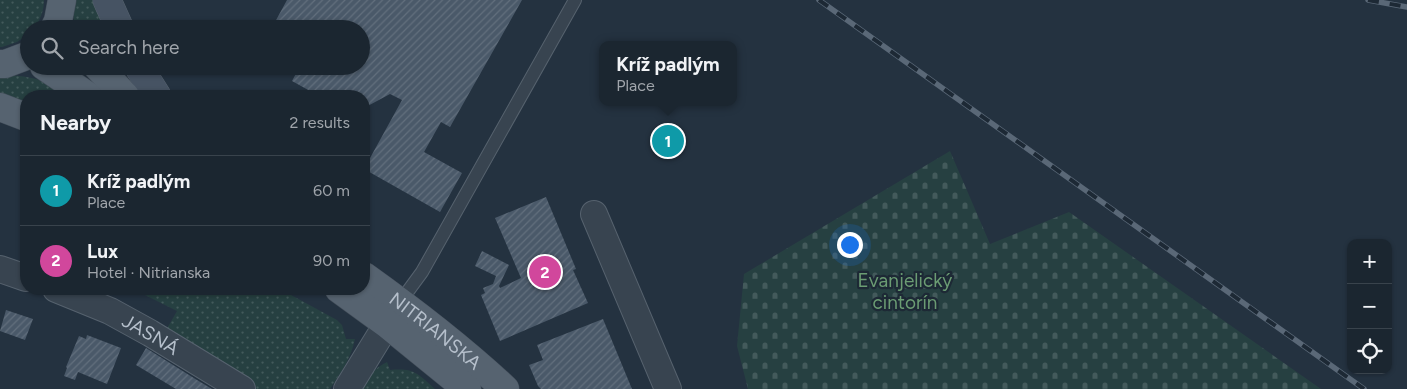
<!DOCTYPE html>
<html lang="en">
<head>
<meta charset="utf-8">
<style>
  :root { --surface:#1b2630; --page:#242e38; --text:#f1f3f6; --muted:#a0a5ab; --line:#39434c; --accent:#89bdfb }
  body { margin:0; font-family:Figtree,sans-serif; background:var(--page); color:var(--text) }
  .controls { position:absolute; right:15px; bottom:15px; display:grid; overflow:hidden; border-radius:10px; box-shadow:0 1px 4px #0004 }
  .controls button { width:45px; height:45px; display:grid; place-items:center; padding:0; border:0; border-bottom:1px solid var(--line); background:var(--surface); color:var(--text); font:25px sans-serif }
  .you { position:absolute; left:849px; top:244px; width:18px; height:18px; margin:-12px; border:4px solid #fff; border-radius:50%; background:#1a73e8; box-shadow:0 0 0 8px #1a73e833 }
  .badge { display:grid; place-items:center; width:32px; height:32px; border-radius:50%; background:var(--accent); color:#fff; font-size:16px; font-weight:700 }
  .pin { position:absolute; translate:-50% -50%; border:2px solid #fff; box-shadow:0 1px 5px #0006 }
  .popup { position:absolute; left:599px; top:41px; width:138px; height:65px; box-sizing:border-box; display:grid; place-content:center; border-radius:10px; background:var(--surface); filter:drop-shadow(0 1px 4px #0005); font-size:16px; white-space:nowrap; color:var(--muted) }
  .popup b { font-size:19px; color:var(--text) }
  .popup::after { content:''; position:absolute; left:50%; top:100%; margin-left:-10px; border:10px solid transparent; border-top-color:var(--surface) }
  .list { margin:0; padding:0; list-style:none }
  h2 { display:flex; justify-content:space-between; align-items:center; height:65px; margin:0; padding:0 20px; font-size:21px }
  h2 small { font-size:16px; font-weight:400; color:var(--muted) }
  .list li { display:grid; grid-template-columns:32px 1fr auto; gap:15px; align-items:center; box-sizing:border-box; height:70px; padding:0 20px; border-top:1px solid var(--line) }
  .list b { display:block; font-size:19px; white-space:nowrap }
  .list p { margin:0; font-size:16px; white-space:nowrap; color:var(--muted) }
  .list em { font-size:16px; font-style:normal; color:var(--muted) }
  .icon { flex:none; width:28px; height:28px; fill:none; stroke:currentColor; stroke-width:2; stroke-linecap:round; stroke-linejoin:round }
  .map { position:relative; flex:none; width:1407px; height:389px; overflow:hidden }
  .search { position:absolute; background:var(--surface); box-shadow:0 1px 4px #0004; left:20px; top:20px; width:350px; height:55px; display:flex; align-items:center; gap:12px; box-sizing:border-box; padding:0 18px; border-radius:28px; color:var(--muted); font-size:19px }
  .panel { position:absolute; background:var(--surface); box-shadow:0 1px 4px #0004; left:20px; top:90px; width:350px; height:205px; border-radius:20px }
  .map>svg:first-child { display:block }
  .grass { fill:url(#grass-dots) }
  .cemetery { fill:url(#cemetery-stones) }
  .building { fill:url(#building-hatch) }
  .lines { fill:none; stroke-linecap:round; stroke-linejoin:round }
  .lane-casing { stroke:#56626e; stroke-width:14 }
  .street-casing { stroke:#56626e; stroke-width:28 }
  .secondary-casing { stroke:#56626e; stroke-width:29 }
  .primary-casing { stroke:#424d59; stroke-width:29 }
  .lane { stroke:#384450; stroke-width:12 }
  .street { stroke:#384450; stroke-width:26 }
  .secondary { stroke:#465363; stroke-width:28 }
  .primary { stroke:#566370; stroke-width:28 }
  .rail-casing { stroke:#5a6877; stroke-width:5.5 }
  .rail { stroke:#1d2935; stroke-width:4; stroke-dasharray:11; stroke-linecap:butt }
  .labels { text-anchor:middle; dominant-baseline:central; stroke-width:4.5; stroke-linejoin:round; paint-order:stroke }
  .park-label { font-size:19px; fill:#6b9c73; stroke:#1d2935 }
  .street-label { font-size:19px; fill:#b5bfcb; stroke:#1d2935 }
</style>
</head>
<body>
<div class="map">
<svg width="1407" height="389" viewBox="0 0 1407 389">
  <defs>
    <pattern id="grass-dots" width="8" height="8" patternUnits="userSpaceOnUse" patternTransform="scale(1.25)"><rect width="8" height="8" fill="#264041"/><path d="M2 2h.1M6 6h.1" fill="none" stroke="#435a5b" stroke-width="1.8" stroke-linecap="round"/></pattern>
    <pattern id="cemetery-stones" width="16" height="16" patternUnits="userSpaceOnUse" patternTransform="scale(1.25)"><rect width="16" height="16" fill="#264041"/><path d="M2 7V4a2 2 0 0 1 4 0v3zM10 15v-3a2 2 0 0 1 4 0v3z" fill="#435a5b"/></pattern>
    <pattern id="building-hatch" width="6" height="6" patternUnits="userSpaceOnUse" patternTransform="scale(1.25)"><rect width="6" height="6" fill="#4a5969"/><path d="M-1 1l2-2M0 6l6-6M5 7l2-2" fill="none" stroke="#626f7d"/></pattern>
  </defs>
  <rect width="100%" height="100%" fill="#243240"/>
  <path class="grass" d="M0,0H44C44,11 40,20 34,29H29V34L17,42L2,47H0Z
    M73,0H98L109,29H76L73,16Z
    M10,75C37,77 48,82 71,96H26V108L0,99V76Z
    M133,289H280L337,320L342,325L346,339H355C351,358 341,373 330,389H255L165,332L177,311Z
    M387,362L390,370C414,368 417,373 435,389H361C368,377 374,368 387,362Z"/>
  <path class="cemetery" d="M950,151L990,244L1069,212L1321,389H748L737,346L744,274Z"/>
  <path class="building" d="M287,0H522L450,127L441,122L424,152L462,173L440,212L364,169L402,100L390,94L364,108V96H319L292,81L300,66H361V29H287L275,22Z
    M546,197L576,269L573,270L588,303L500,341L481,295L485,293L483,288L493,284L496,276L475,266L482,251L509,265L499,286L500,288L521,278L495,218Z
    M6,310L33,319L25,340L0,331Z
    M603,319L632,389H541L538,386L529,365L543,360L537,345Z
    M87,335L121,348L107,384L78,372L75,380L64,376L67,368L66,367L79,336L86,339Z
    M146,348L197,380L212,389H176L136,365Z"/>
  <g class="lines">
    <defs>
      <path id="lane" d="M400,302L422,272L575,0"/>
      <g id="street">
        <path d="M594,214L668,389"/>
        <path d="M0,269L26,278"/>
        <path id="s1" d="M56,289L110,311L150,333L242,389"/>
        <path d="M347,389L387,324"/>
      </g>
      <path id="secondary" d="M107,0L120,29
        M138,66L157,96"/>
      <g id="primary">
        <path d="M54,29L58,21L62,0"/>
        <path d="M0,64H5L29,55"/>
        <path d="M44,66L88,96"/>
        <path d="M97,66L125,96"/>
        <path d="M0,107L26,117"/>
        <path id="s2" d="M364,276C413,311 461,348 505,389"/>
        <path d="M339,289L387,324L467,389"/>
      </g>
    </defs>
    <use href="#lane" class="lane-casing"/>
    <use href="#street" class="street-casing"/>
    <use href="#secondary" class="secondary-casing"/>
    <use href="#primary" class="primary-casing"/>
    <use href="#lane" class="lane"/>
    <use href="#street" class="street"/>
    <use href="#secondary" class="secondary"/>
    <use href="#primary" class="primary"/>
    <defs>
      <path id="rail" d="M819,0L1364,389
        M1368,0L1407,7"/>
    </defs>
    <use href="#rail" class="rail-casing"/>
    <use href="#rail" class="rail"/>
  </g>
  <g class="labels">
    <g class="park-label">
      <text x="905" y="280">Evanjelický<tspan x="905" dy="22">cintorín</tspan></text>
    </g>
    <g class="street-label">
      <text stroke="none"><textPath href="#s2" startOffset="90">NITRIANSKA</textPath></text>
      <text stroke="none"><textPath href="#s1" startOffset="105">JASNÁ</textPath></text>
    </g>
  </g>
</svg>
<div class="controls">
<button>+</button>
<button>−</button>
<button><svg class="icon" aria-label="locate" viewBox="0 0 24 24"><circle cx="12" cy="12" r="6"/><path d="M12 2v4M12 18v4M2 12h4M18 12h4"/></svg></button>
</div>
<div class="you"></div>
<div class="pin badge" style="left:668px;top:141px;background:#0f9aa8">1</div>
<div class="popup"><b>Kríž padlým</b>Place</div>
<div class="pin badge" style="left:545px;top:272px;background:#d1479c">2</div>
<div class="search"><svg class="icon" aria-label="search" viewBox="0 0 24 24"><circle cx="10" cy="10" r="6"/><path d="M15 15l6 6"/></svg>Search here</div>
<section class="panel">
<h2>Nearby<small>2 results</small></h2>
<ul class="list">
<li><span class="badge" style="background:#0f9aa8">1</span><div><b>Kríž padlým</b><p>Place</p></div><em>60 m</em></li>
<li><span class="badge" style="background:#d1479c">2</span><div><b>Lux</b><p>Hotel · Nitrianska</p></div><em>90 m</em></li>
</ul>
</section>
</div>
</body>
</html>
